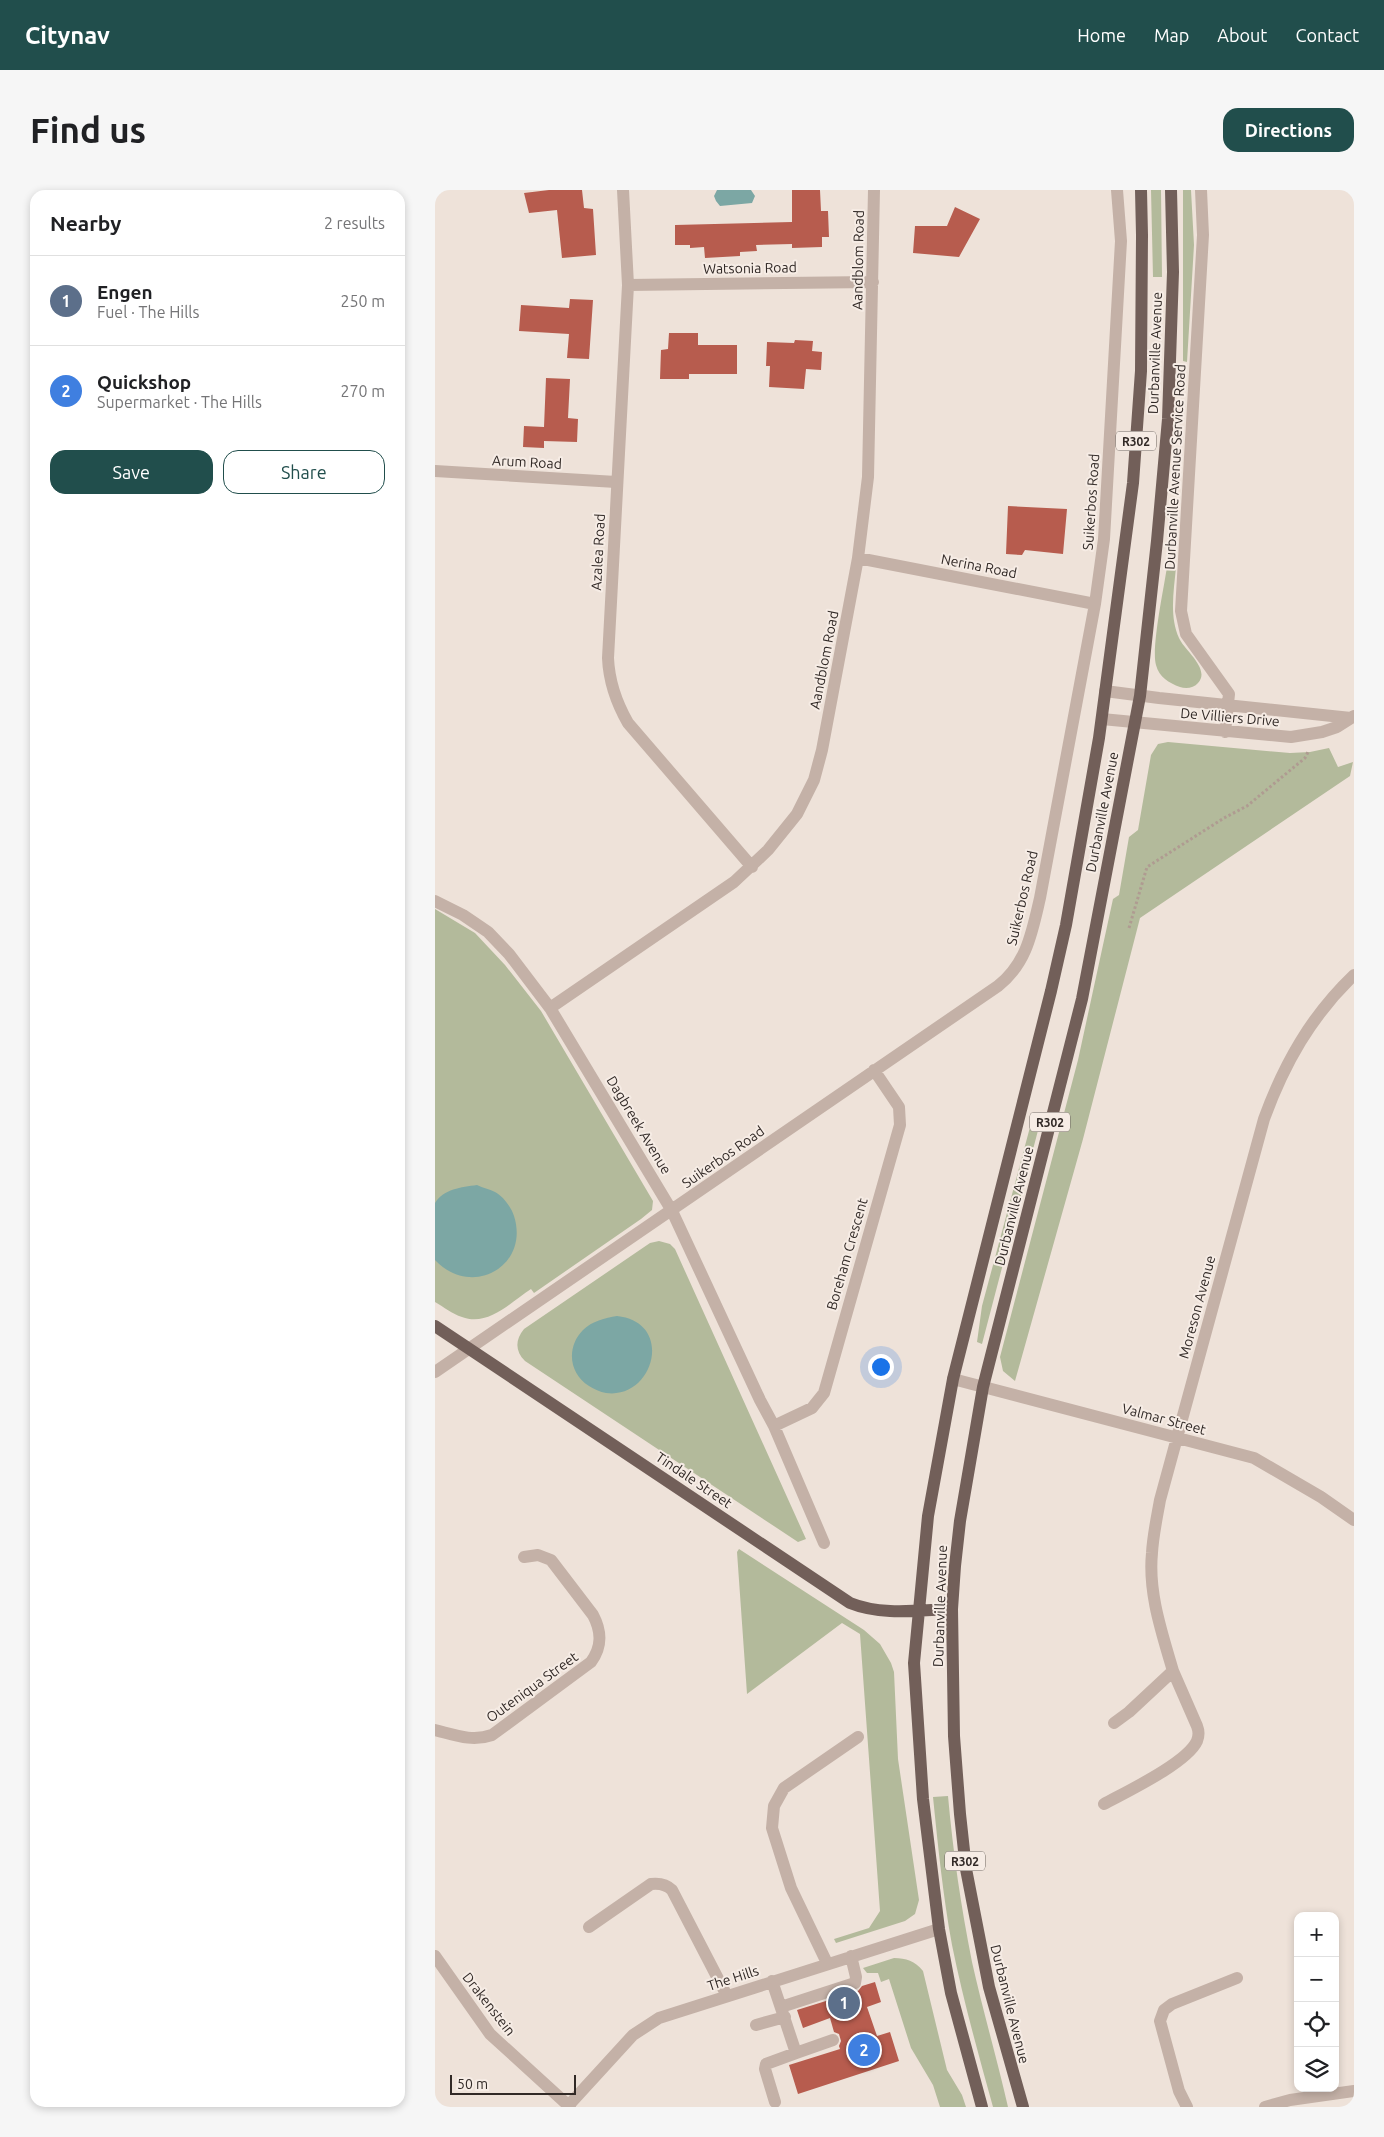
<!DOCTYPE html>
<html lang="en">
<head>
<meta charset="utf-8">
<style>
  :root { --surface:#fff; --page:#f6f6f6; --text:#202124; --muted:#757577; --line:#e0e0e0; --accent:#214e4c }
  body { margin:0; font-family:Ubuntu,sans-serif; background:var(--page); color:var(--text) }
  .controls { position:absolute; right:15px; bottom:15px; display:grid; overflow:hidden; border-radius:10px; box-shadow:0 2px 8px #0003 }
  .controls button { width:45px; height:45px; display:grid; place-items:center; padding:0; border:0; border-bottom:1px solid var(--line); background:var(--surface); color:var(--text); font:25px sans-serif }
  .scale { position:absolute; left:15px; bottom:12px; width:126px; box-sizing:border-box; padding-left:5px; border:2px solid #312926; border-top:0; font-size:14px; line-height:18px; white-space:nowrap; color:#312926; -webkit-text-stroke:4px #f6ece5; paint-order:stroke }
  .you { position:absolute; left:445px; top:1176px; width:18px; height:18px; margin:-12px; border:4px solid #fff; border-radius:50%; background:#1a73e8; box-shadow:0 0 0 8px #1a73e833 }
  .badge { display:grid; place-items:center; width:32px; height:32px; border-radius:50%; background:var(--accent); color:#fff; font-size:16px; font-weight:700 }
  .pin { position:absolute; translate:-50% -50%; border:2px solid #fff; box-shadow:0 1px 5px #0006 }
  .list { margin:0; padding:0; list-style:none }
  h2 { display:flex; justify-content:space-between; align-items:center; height:65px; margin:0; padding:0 20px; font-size:21px }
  h2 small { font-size:16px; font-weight:400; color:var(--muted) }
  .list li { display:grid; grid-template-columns:32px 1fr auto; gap:15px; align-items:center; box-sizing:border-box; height:90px; padding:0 20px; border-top:1px solid var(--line) }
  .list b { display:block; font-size:19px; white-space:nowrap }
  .list p { margin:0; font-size:16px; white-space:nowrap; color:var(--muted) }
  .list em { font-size:16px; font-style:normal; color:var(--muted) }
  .actions { display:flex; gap:10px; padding:15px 20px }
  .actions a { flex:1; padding:11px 0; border:1px solid var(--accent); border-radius:15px; text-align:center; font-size:18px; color:var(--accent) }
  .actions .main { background:var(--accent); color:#fff }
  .icon { flex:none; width:28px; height:28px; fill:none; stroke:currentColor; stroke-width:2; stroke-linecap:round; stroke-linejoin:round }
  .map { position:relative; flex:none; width:919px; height:1917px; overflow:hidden; border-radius:15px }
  header { display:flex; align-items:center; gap:30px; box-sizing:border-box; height:70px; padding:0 25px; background:var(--accent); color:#fff }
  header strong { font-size:24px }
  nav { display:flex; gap:28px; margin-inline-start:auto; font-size:18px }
  .intro { display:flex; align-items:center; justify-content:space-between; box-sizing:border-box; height:120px; padding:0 30px }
  h1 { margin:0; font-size:35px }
  .button { padding:12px 22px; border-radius:15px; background:var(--accent); color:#fff; font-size:18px; font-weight:700 }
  main { display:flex; gap:30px; padding:0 30px }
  aside { flex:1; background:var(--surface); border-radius:15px; box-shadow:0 2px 8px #0003 }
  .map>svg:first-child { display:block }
  .green { fill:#b3ba9b }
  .water { fill:#7ca7a4 }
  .building { fill:#b75c4e }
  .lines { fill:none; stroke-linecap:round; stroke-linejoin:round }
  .path { stroke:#af9b91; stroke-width:3; stroke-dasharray:2.5 2.5; stroke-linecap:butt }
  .minor { stroke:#c4b1a7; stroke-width:12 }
  .major { stroke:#725f59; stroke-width:12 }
  .labels { text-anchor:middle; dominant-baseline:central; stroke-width:4; stroke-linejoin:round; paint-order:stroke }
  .shield { fill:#f6ece5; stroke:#6c645f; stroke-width:1 }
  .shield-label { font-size:12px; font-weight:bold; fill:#312926 }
  .street-label { font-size:14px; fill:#312926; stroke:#f6ece5 }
</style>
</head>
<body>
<header>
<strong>Citynav</strong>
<nav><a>Home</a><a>Map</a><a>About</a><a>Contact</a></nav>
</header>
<div class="intro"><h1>Find us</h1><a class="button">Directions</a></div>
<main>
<aside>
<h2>Nearby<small>2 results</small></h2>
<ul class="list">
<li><span class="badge" style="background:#5c6f8a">1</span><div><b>Engen</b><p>Fuel · The Hills</p></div><em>250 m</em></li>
<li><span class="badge" style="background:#3f7fe0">2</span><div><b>Quickshop</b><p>Supermarket · The Hills</p></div><em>270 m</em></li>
</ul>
<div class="actions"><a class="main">Save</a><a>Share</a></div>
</aside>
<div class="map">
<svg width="919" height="1917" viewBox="0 0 919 1917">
  <rect width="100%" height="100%" fill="#eee2d9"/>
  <path class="green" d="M716,0H726L727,87H718Z
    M748,0H756L759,55L752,172L748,171Z
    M732,377H741C739,400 734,426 744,448C749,460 776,479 763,493C759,498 751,499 745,497C734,493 724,487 721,475C716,459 729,397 732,377Z
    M733,552L855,563L875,562L894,558L903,577L918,572L915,586L705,728L648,949L580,1191L568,1181L565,1167L643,870L678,709L684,705L694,647L703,640L716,565L723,554Z
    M0,719L40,743L70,775L106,821L218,1011L217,1020L206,1029L99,1103L96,1099C76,1112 53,1137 27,1127C17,1124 9,1117 0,1112Z
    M598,926L606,929L547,1154L542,1152L547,1116Z
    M224,1051L235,1054L240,1059L371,1349L363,1352L90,1171C80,1161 80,1150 89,1139L215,1053Z
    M304,1359L429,1440L445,1454L456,1473L459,1482L463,1569L484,1710L480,1724L470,1731L401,1753L399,1749L434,1738L445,1721L425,1444L407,1433L312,1504L302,1362Z
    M513,1606C518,1662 526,1717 537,1772C548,1821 562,1869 573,1917H558C543,1863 528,1809 517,1755C508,1706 503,1656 498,1607Z
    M459,1768C471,1768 480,1771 488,1781L512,1880L527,1905L531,1917H505L498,1895L476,1858L454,1789L446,1792L443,1783H432L428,1778Z"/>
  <path class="water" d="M282,0H316L320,6L317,13L285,16L281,11L279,6Z
    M42,995C48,998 54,999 60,1002C68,1006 76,1017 79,1026C95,1076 37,1109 0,1070V1013C9,999 26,997 42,995Z
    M182,1126C240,1132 219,1210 171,1203C165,1202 159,1199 154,1196C134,1184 131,1157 148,1140C157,1131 170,1128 182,1126Z"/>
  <path class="building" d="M114,0H147L149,18L158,19L161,65L127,68L122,20L94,23L89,3Z
    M357,0H385L386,21H393L394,47H387V57L357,58V54L321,55L322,61L305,62V66L270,68L269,57L255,58V55H240V35L357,32Z
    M520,17L545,29L524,67L478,63L480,36H512Z
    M135,109L158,110L154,169L132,168L134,144L84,141L86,115L134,118Z
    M234,143H263V155H302V184H254V189H225L226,160L233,159Z
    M360,150L378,151L377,161L387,162L386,180L371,179L369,199L334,197L335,176H331L332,152L359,153Z
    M111,188L135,189L133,228L143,229L142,252L109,251V258L88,257L89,236L109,237Z
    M573,316L632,319L628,364L590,360L587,365L571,364Z
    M440,1792L446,1812L432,1817L442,1846L455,1842L464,1871L363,1904L354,1875L405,1859L404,1856L406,1851L404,1844L399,1842L395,1828L368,1838L362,1820L423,1801L427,1796Z"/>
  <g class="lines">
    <path class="path" d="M694,738L712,677L789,628L812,616L870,568L874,560"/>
    <path class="minor" d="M188,0L193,95L173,468C174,492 181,512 193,533L317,677
      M766,0L768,45L746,421L751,444L794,504L790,542
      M193,95L438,92
      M0,281L181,292
      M423,368L660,414
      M670,501L724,508L916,528
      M667,529L856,547L887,542L902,537L919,526
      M0,711L28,725L53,742L74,764L115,818L237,1021L325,1210L339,1236L389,1353
      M115,818L299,692L333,660L362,624L379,590L387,560L423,368L433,287L439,0
      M0,1182L563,796C592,773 597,742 605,708L660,414L669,349L686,51L682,0
      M518,1189L819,1268L886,1307L919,1330
      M339,1236L377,1218L389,1203L465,935L464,917L439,880
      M679,1533L694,1522L738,1481C727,1443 713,1403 717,1363C718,1345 722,1327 725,1310L829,929C849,874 876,826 919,785
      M0,1540C20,1545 37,1552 57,1545L156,1472C167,1457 167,1442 158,1425L116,1370L103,1365L89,1367
      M669,1614C691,1602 752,1573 762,1551C764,1546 764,1541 762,1536L738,1481
      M154,1737L216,1694C224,1693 231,1694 237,1700L292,1806
      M0,1766L55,1844L135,1917
      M392,1773L356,1698L337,1638L339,1616L349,1598L423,1547
      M337,1791L361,1863L398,1850
      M346,1817L420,1793L421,1787L416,1766
      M321,1835L350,1827
      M340,1912L330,1879L331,1874L361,1863
      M133,1916L198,1845L224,1828L504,1739
      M752,1917L744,1901L725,1831L729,1820L737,1814L802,1788
      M830,1917L855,1910L919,1901"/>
    <path class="major" d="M0,1136L415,1413C447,1426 484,1420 517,1419
      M547,1917L516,1803L504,1739L488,1609L479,1473L493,1326L518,1189L616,801L631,735L664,548L698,293L706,181L707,45L706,0
      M588,1917L554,1797L531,1679L525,1624L519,1546L517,1419L520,1376L525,1331L548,1197L647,809L705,506L722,351L733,229L738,82L736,0"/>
  </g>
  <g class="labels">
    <g class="shield">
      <rect x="681" y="241.5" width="40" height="19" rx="4"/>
      <rect x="595" y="922.5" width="40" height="19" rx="4"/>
      <rect x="510" y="1661.5" width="40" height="19" rx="4"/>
    </g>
    <g class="shield-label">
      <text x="701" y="251">R302</text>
      <text x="615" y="932">R302</text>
      <text x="530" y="1671">R302</text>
    </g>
    <g class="street-label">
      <text transform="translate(423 70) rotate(-89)">Aandblom Road</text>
      <text transform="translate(315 78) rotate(-1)">Watsonia Road</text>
      <text transform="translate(720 163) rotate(-88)">Durbanville Avenue</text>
      <text transform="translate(92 272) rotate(3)">Arum Road</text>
      <text transform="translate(740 277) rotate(-87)">Durbanville Avenue Service Road</text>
      <text transform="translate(656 312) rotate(-86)">Suikerbos Road</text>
      <text transform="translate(163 362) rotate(-87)">Azalea Road</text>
      <text transform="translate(544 376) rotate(11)">Nerina Road</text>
      <text transform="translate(389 470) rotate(-79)">Aandblom Road</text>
      <text transform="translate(795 527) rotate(5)">De Villiers Drive</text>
      <text transform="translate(667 622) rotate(-79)">Durbanville Avenue</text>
      <text transform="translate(587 708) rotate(-77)">Suikerbos Road</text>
      <text transform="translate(204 935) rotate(59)">Dagbreek Avenue</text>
      <text transform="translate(288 967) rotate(-35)">Suikerbos Road</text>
      <text transform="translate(579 1016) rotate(-76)">Durbanville Avenue</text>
      <text transform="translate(412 1064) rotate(-74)">Boreham Crescent</text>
      <text transform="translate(762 1117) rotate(-75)">Moreson Avenue</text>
      <text transform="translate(729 1229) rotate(15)">Valmar Street</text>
      <text transform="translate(259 1290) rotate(34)">Tindale Street</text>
      <text transform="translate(505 1416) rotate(-88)">Durbanville Avenue</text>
      <text transform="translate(97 1497) rotate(-36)">Outeniqua Street</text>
      <text transform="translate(298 1788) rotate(-18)">The Hills</text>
      <text transform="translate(54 1814) rotate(52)">Drakenstein</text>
      <text transform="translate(575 1814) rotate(76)">Durbanville Avenue</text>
    </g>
  </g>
</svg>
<div class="controls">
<button>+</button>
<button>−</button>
<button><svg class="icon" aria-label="locate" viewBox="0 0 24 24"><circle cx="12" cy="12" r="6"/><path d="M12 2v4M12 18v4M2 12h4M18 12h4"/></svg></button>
<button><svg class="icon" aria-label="layers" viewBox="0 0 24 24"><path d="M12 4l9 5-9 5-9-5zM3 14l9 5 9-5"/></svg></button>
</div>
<div class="scale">50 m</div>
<div class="you"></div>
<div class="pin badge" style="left:409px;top:1813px;background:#5c6f8a">1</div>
<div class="pin badge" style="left:429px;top:1860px;background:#3f7fe0">2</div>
</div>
</main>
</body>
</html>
